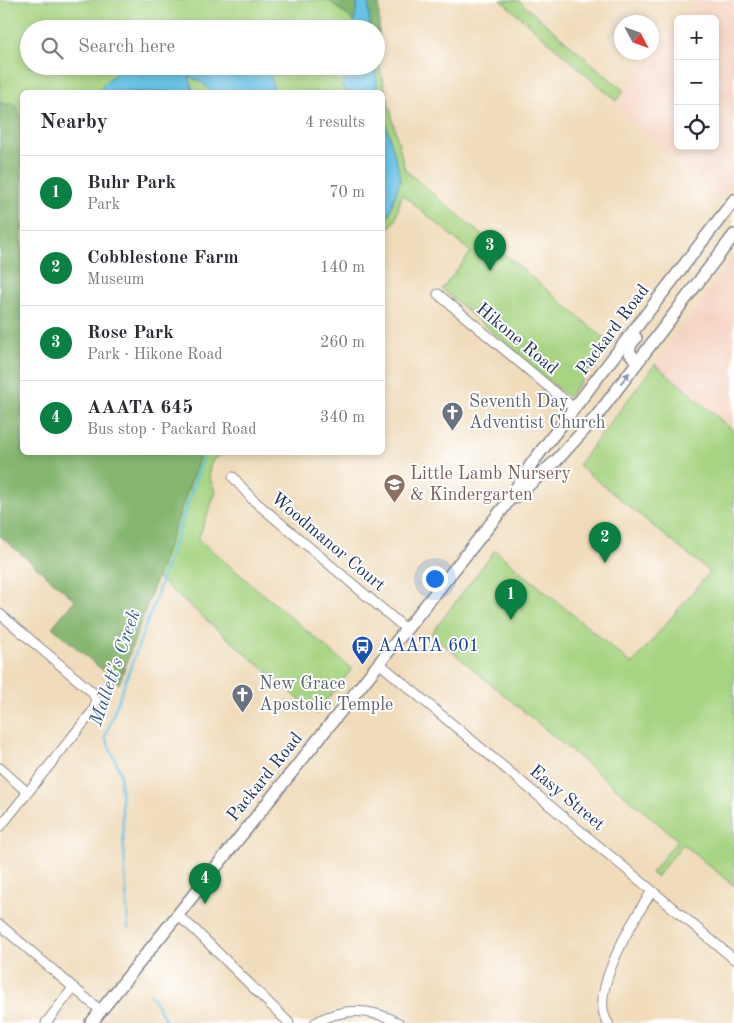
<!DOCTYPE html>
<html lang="en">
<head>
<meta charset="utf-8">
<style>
  :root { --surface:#fff; --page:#f7f7f7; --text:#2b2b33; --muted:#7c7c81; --line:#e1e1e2; --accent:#0b8043 }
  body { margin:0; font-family:"Old Standard TT",serif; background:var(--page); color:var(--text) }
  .controls { position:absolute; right:15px; top:15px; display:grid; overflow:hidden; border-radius:8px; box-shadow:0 2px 8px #0003 }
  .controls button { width:45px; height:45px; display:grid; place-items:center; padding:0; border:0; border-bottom:1px solid var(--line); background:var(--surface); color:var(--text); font:25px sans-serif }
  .compass { position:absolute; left:614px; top:15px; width:45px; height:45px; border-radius:50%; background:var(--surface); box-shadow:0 2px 8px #0003; rotate:131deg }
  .you { position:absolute; left:434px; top:578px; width:18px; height:18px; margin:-12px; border:4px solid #fff; border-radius:50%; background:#1a73e8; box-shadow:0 0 0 8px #1a73e833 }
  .badge { display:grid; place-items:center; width:32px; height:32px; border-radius:50%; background:var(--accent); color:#fff; font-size:16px; font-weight:700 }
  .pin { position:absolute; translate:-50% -41px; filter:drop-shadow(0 1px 2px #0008) }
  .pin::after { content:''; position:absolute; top:26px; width:18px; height:15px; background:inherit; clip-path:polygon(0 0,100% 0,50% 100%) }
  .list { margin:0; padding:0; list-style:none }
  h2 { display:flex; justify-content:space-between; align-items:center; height:65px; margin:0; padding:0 20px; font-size:21px }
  h2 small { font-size:16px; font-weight:400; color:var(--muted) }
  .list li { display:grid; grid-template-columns:32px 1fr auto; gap:15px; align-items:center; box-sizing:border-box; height:75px; padding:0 20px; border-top:1px solid var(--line) }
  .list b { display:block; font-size:19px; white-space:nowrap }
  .list p { margin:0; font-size:16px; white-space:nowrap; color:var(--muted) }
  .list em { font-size:16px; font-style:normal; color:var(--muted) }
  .icon { flex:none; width:28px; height:28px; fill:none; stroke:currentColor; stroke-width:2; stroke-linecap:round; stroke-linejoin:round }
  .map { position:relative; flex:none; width:734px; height:1023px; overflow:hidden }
  .search { position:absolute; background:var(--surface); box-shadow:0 2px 8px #0003; left:20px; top:20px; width:365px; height:55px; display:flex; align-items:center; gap:12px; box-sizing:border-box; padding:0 18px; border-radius:28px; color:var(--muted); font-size:19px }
  .panel { position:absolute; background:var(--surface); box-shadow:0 2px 8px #0003; left:20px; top:90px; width:365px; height:365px; border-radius:8px }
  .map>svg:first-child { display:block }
  .built { fill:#f5d3c1 }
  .green { fill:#a7d482; stroke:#618270 }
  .forest { fill:#85b670; stroke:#507267 }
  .water { fill:#68c3e6; stroke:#4279a2 }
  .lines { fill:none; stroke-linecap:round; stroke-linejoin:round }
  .stream { stroke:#68c3e6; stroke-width:2.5 }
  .minor-casing { stroke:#86858c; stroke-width:11 }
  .secondary-casing { stroke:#86858c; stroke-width:14 }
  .minor { stroke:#fff; stroke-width:9 }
  .secondary { stroke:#fff; stroke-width:11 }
  .oneway { fill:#8d97ae }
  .labels { text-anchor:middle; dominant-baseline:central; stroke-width:4; stroke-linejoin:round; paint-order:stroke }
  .street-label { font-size:18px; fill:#1b2f5e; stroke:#fff }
  .worship-label { font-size:18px; fill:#5b616d; stroke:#fff; text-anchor:start }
  .education-label { font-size:18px; fill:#785e54; stroke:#fff; text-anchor:start }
  .transit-label { font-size:18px; fill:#164399; stroke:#fff; text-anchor:start }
  .water-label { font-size:19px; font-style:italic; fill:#325b87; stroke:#fff }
</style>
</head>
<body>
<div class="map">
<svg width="734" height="1023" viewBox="0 0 734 1023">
  <rect width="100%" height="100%" fill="#fff"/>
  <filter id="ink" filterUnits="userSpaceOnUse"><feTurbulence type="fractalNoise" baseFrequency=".02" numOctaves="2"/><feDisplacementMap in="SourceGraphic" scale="10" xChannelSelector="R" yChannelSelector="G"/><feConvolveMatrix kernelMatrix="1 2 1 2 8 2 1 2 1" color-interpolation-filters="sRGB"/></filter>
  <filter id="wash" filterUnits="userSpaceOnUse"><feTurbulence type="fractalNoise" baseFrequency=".0096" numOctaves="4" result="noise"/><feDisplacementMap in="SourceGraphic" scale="20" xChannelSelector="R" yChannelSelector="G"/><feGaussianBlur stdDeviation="1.12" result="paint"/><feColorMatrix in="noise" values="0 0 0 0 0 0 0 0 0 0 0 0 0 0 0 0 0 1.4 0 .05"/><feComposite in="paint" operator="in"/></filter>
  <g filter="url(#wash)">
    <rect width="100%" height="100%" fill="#f0dbba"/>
    <path class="built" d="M698,0H734V179L720,198L612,106L623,91L622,90L678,24V146H715V19H682Z
      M734,256V420L729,426L655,363Z"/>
    <path class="green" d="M0,0H329L363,29H29V66H376V52L405,170L611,344L568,397L442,289L471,252L402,194L395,221L383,235L382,92H22V452L228,453C225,454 220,455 217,457C204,467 210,481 216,492L198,539L352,669L316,714L0,443Z
      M501,0H518L624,91L616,101Z
      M655,364L734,431V886L683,844L656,877L651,873L678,840L431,634L495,550L632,664L710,572L578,465Z"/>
    <path class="forest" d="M329,0H358L355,22Z
      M368,0H379V42L376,40V29H370Z
      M0,102L6,105L11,103L15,105L22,119V452L201,453L119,684L52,627L75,600L0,536Z"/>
    <path class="water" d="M358,0H368L370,29H353Z
      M124,66H269L274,92H212L201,82L189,76L193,92H103L102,86Z
      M347,66H375L377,80V92H350L341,87L345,80Z
      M383,114L401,178L389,214L383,222Z"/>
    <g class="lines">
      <path class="stream" d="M128,928L120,771L105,737L155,600L205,452
        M150,993L167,1023"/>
    </g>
  </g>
  <g filter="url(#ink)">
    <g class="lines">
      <defs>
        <path id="minor" d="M438,294L575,409
          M233,477L252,499L406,629
          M0,614L91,691C97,699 97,703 93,711L0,827
          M379,663L734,959
          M0,768L27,792
          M177,915L194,929L289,1023
          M0,925L101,1011
          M46,1023L73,988
          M315,1023C343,1007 371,1008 399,1023
          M608,1023C587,994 635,917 652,891"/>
        <path id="secondary" d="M636,338L631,344L629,352L635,359L641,358
          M514,498L556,461L596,417L734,235
          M91,1023L505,506L532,463L734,200"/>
      </defs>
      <use href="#minor" class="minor-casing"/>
      <use href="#secondary" class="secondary-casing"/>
      <use href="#minor" class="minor"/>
      <use href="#secondary" class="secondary"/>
    </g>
    <defs><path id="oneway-solid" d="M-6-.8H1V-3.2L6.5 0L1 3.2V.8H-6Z" transform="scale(1.25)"/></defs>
    <use class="oneway" href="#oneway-solid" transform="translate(625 378) rotate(-52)"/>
  </g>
  <defs>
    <symbol id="church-pin" viewBox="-11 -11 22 30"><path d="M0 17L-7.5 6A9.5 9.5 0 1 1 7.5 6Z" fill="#6b7280" stroke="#fff"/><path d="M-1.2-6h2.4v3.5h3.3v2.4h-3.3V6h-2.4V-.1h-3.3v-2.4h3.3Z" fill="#fff"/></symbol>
    <symbol id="school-pin" viewBox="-11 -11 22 30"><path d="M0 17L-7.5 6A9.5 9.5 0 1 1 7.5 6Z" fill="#8d6e63" stroke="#fff"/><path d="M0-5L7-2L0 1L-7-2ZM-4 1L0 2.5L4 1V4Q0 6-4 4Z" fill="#fff"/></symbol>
    <symbol id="bus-pin" viewBox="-11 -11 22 30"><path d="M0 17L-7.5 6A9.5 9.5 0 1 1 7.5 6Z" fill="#1a4fb4" stroke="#fff"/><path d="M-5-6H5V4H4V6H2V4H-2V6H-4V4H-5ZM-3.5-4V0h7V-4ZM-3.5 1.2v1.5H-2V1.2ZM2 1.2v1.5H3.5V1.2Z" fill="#fff"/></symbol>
  </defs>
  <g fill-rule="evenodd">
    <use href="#church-pin" x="440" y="400" width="25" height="34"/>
    <use href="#school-pin" x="382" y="472" width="25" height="34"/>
    <use href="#bus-pin" x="350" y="634" width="25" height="34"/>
    <use href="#church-pin" x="230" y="682" width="25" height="34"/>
  </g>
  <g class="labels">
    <g class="street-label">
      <text transform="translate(613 330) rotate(-53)">Packard Road</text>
      <text transform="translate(517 339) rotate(40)">Hikone Road</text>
      <text transform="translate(328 542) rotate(40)">Woodmanor Court</text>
      <text transform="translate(265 777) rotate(-51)">Packard Road</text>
      <text transform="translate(567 798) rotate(40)">Easy Street</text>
    </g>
    <g class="worship-label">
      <text x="469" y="402">Seventh Day<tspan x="469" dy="21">Adventist Church</tspan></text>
      <text x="259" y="684">New Grace<tspan x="259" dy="21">Apostolic Temple</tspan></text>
    </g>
    <g class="education-label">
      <text x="410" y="474">Little Lamb Nursery<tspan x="410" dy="21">&amp; Kindergarten</tspan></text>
    </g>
    <g class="transit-label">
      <text x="378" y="646">AAATA 601</text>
    </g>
    <g class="water-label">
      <text transform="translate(116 668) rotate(-71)">Mallett's Creek</text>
    </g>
  </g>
</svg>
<div class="controls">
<button>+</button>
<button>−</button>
<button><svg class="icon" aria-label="locate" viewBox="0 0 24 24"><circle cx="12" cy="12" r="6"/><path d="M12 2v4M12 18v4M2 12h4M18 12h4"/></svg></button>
</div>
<svg class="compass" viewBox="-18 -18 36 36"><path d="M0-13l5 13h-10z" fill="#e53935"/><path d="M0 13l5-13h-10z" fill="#7c7c81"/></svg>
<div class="you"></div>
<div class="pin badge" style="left:511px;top:620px">1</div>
<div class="pin badge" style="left:605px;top:563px">2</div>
<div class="pin badge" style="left:490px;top:271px">3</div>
<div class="pin badge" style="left:205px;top:904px">4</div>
<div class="search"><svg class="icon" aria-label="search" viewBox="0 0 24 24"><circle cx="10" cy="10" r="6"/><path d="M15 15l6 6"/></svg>Search here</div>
<section class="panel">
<h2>Nearby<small>4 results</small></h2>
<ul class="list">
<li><span class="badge">1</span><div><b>Buhr Park</b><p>Park</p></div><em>70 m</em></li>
<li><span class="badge">2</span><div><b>Cobblestone Farm</b><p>Museum</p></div><em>140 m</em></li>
<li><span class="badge">3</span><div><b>Rose Park</b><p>Park · Hikone Road</p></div><em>260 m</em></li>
<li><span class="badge">4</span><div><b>AAATA 645</b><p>Bus stop · Packard Road</p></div><em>340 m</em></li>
</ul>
</section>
</div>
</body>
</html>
